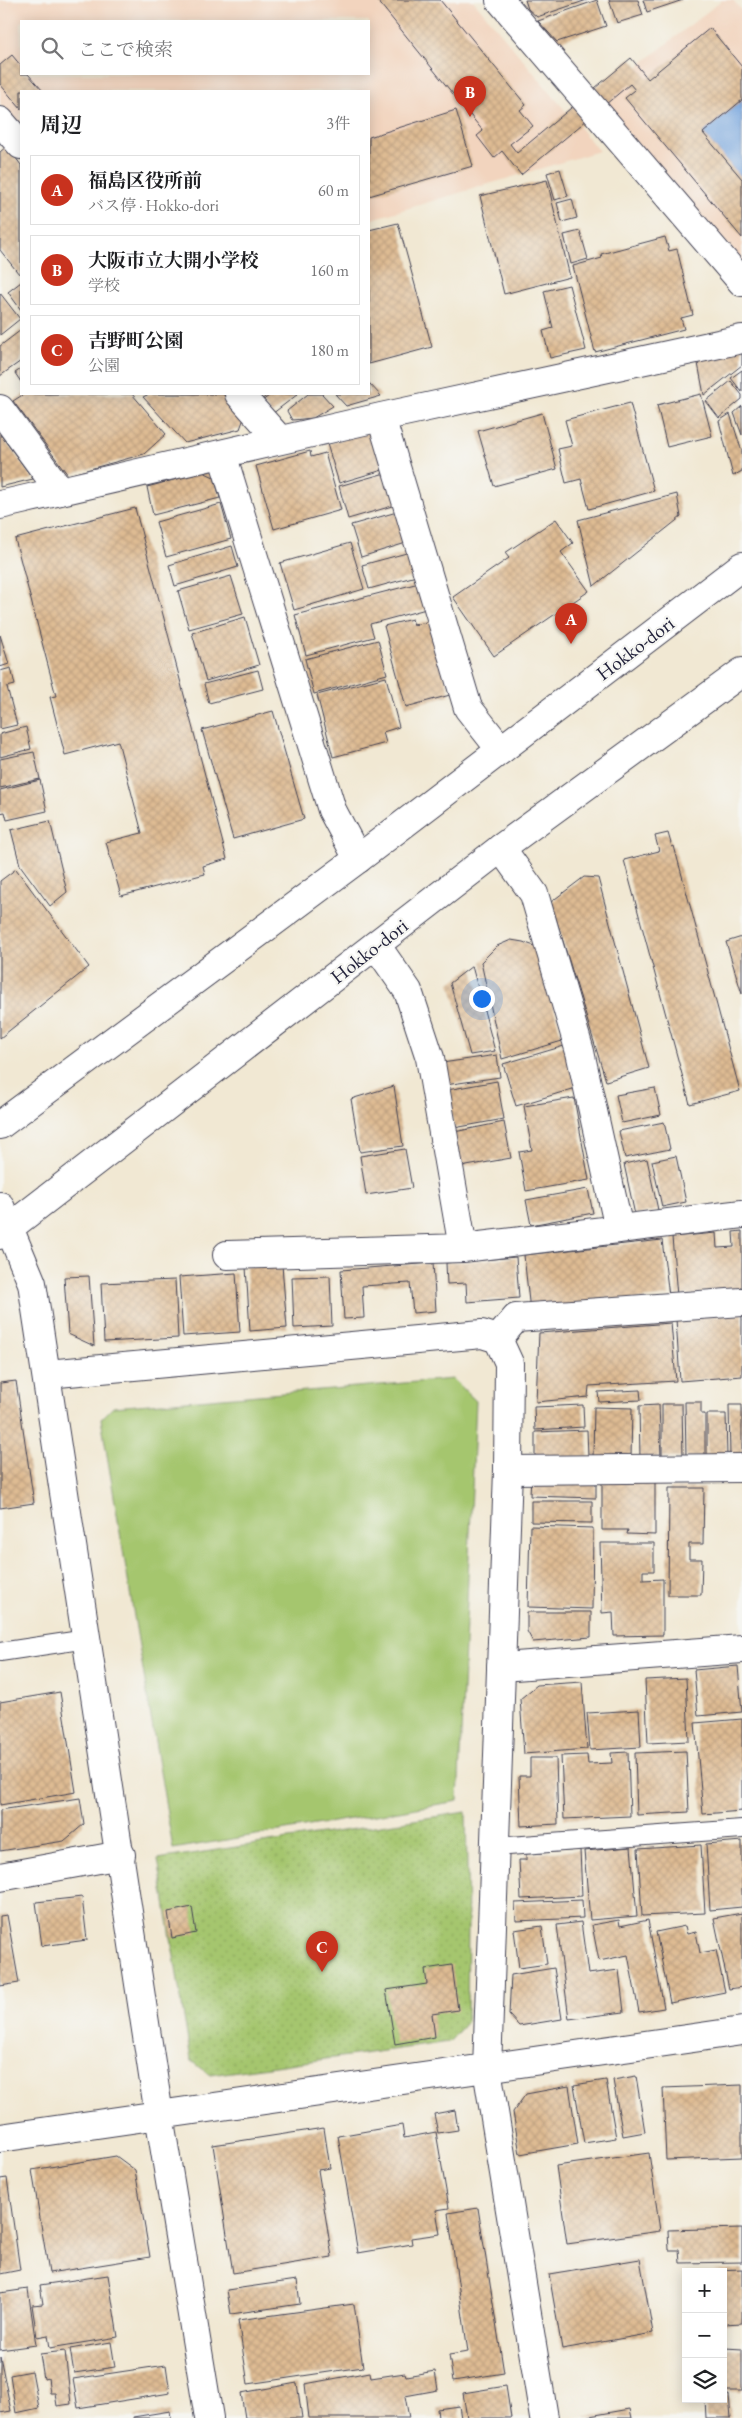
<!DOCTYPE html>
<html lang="ja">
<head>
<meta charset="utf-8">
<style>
  :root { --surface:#fff; --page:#f6f6f6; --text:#202124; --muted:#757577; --line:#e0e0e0; --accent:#c8321e }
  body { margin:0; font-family:"EB Garamond","Noto Serif JP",serif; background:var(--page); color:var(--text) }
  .controls { position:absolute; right:15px; bottom:15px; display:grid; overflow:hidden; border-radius:0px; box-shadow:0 2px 12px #0003 }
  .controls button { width:45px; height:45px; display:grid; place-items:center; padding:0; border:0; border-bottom:1px solid var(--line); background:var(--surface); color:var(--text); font:25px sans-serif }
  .you { position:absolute; left:481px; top:998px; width:18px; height:18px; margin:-12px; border:4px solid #fff; border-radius:50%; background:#1a73e8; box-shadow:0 0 0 8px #1a73e833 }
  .badge { display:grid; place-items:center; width:32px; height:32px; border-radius:50%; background:var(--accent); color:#fff; font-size:16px; font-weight:700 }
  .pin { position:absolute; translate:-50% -41px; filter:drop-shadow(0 1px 2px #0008) }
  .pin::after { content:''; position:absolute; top:26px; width:18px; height:15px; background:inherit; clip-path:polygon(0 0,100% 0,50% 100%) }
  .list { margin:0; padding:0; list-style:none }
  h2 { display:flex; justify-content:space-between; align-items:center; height:65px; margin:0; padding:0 20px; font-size:21px }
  h2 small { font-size:16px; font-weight:400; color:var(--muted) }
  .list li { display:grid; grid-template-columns:32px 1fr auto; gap:15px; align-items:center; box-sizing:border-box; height:70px; margin:0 10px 10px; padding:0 10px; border:1px solid var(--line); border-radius:0px }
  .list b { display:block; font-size:19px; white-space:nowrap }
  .list p { margin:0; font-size:16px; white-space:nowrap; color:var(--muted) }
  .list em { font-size:16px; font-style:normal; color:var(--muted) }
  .icon { flex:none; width:28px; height:28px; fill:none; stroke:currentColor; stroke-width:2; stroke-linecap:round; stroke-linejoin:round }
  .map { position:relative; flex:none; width:742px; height:2418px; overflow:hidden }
  .search { position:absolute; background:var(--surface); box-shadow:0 2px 12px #0003; left:20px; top:20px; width:350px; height:55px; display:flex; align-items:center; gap:12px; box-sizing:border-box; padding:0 18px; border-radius:0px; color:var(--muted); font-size:19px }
  .panel { position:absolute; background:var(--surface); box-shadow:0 2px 12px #0003; left:20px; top:90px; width:350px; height:305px; border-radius:0px }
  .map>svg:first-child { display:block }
  .built { fill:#f2d4be; fill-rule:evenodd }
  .park { fill:url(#park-dots); stroke:#647454 }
  .garden { fill:#a5c66e; stroke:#647454 }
  .water { fill:#73a3dd; stroke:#4a628c }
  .building { fill:url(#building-cross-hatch) }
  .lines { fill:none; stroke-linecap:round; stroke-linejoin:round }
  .lane-casing { stroke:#414052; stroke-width:20 }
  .street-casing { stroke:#414052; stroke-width:30 }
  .secondary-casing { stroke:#414052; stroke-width:30 }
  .primary-casing { stroke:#414052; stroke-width:30 }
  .lane { stroke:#fff; stroke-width:18 }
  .street { stroke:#fff; stroke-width:28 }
  .secondary { stroke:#fff; stroke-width:28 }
  .primary { stroke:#fff; stroke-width:28 }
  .labels { text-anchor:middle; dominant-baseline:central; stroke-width:4.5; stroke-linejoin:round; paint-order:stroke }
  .street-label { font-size:20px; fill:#22223b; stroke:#f6f6f2 }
</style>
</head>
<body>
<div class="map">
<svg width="742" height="2418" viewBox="0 0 742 2418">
  <defs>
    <pattern id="park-dots" width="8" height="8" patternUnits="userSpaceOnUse" patternTransform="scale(1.25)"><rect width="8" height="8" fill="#a5c66e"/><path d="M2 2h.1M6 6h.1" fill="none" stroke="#8eaa60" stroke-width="1.8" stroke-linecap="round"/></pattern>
    <pattern id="building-cross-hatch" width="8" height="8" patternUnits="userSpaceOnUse" patternTransform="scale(1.25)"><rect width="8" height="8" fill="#debb93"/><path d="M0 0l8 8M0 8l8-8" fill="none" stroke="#bea080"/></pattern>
  </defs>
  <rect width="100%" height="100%" fill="#f6f6f2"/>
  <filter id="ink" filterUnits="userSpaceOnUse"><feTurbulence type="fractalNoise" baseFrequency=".02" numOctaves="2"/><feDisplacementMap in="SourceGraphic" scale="10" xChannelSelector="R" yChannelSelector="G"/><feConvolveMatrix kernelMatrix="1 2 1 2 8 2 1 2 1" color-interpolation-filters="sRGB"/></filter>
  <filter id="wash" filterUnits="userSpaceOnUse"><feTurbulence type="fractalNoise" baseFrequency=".0096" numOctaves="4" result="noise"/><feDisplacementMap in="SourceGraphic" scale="20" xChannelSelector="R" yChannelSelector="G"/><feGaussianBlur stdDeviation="1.12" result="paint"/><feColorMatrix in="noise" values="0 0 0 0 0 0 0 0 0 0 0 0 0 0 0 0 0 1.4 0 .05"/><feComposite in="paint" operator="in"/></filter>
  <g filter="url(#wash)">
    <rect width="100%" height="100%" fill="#f1e8d3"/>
    <path class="built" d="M0,0H473L599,151L369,220V91H21V129L0,105ZM21,21H369V74H21Z
      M722,0H733L742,11V261L597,99Z"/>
    <path class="park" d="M466,1812L468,1921L467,2022L449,2042L210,2075L191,2060L158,1859Z"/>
    <path class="garden" d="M453,1379L476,1401L458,1801L173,1849L101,1419L113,1407Z"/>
    <path class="water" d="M742,100V179L703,133Z"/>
    <g id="blocks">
      <path class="building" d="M377,0H440L526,105L520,110L533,126L510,144L517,153L631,58L648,79L710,28L742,67V100L703,133L742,179V238L625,98L635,90L630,84L521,175L502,151L494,158L477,136L483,131Z
        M525,0H587L537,17L528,9Z
        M597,0L606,26L557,42L538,21Z
        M609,0H638L643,15L617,23Z
        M643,0H683L647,12Z
        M12,55L21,66V74H28L43,91H21V109L0,84V65Z
        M456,110L473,166L369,196V137Z
        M7,146L21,165V272L19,274L0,250V152Z
        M560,169L568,196L555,200L547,173Z
        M547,180L570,277L504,294L480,196Z
        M572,199L577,218L562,222L557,203Z
        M398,223L432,347L369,364V230Z
        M580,231L588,259L571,264L564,235Z
        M665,237L669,251L677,249L693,315L681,318L684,329L595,352L573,266L602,258L601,254Z
        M21,282V310L8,292Z
        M569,285L586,350L550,358L543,331L553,328L544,291Z
        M0,293L20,319L0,335Z
        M21,330V361L0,376V346Z
        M742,346V365L704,395L697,358Z
        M21,369V382L15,373Z
        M742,370V392L731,378Z
        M731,381L742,395V399L719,418L706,401Z
        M369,383L381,396L346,406L335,394H369Z
        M24,394H132L166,434L144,454L68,475L13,401Z
        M149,394H223L244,418L240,429L185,443L143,397Z
        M256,394H269L261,400Z
        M272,394H298L272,414L262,401Z
        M308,394H322L333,406L313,418L292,420L287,411Z
        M701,394L712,436L667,447L657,405Z
        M630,403L654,491L589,509L581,479L566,483L558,449L572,446L565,420Z
        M742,406V435L734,413Z
        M542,413L557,469L494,486L478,431Z
        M730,414L742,452V471L733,476L719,421Z
        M375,430L386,469L339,483L327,444Z
        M0,434L33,479L0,487Z
        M310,451L311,457L325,453L341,510L274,529L256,466Z
        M203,472L214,477L220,498L153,515L147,487Z
        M389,472L399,504L348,519L339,486Z
        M677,494L681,517L594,586L578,520Z
        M221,504L231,539L166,557L156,522Z
        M135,508L227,859L203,866L205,874L121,896L106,842L142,833L118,741L65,755L50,697L56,696L15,539Z
        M397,512L406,543L361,557L351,525Z
        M556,519L573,543L561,552L589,591L494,656L453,597L509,558L505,553Z
        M350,543L364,589L294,610L280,563Z
        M232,546L238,567L175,586L169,565Z
        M414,551L420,575L369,589L362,565Z
        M231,576L243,614L189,629L178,591Z
        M419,583L426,609L370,624L374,637L306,655L295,615Z
        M245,617L259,665L206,681L192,633Z
        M412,619L414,625L430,621L450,695L406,707L384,626Z
        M0,635L9,664L0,667Z
        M378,640L387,674L314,694L305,659Z
        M11,668L15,685L7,687L17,725L0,729V671Z
        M258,670L263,689L209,703L204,684Z
        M386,677L399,727L383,732L386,743L333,757L317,695Z
        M273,711L304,819L233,839L202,730Z
        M26,727L31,749L0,757V734Z
        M34,752L40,779L0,788V759Z
        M40,780L47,811L7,820L5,812L0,813V790Z
        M50,821L67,892L50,906L20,865L11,830Z
        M668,833L672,847L674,846L740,1091L690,1104L624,860L659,851L655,836Z
        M16,869L89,967L0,1038V881Z
        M584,877L598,878L649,1068L606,1081L551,902Z
        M742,937V994L726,942Z
        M511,940L523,942L540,948L562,1041L502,1059L481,962L497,946Z
        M472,966L495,1051L470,1055L450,983Z
        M564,1046L576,1088L516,1106L503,1064Z
        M497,1055L500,1077L445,1085L442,1063Z
        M497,1081L504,1119L454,1128L447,1090Z
        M394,1086L403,1146L360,1152L351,1099Z
        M655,1088L661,1115L622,1123L616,1095Z
        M574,1098L589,1180L526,1191L519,1152L532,1150L524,1106Z
        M504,1122L511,1158L461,1167L454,1132Z
        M664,1122L670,1149L625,1158L619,1131Z
        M405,1149L412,1188L366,1195L360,1156Z
        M676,1156L686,1202L662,1207L652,1161Z
        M647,1159L658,1210L635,1215L624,1164Z
        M588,1189L593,1213L531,1225L526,1200Z
        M742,1231V1291L677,1296L672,1237L716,1233L717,1248L734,1247L733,1232Z
        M662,1240L669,1296L530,1311L524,1255Z
        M516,1257L519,1298L467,1302L466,1283L447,1284L446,1263Z
        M433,1263L436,1311L413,1313L410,1283L362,1286L364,1318L344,1319L341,1270Z
        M282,1265L287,1328L250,1331L246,1267Z
        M236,1273L240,1332L183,1336L179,1277Z
        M89,1276L94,1346L68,1334L64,1277Z
        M330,1276L332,1326L294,1328L292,1277Z
        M175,1280L178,1338L104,1342L101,1283Z
        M742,1314V1376L680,1381L676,1319Z
        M671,1323L676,1381L589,1386L588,1397L536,1402L539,1333Z
        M16,1381L34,1503L0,1508V1383Z
        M640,1390L641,1400L599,1402L598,1392Z
        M685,1402H701V1414H705V1457H686Z
        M662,1404H682L683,1458H662Z
        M583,1405L584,1427L535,1430L534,1407Z
        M659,1405L661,1457L640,1458L639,1406Z
        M729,1405H742V1457H730Z
        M594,1407L632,1408L631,1458L593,1457Z
        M707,1414H726L727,1456L707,1457Z
        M587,1430L588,1456L535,1458V1432Z
        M531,1475L596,1476V1498L530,1496Z
        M602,1478H655V1535L627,1534L628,1530H602Z
        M669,1488H704L703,1544H689V1559H702L701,1595H668Z
        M531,1501H592V1523L531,1522Z
        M530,1526L593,1528L592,1609L528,1607Z
        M600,1543H654V1571H643V1580L663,1579V1635L614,1636L613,1612L602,1613Z
        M527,1612H591V1637L533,1642L527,1631Z
        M738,1666L742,1712L698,1716L694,1670Z
        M686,1678L689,1741L648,1743L645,1680Z
        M582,1682L587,1749L524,1754L520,1699L537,1685Z
        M60,1692L76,1792L0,1805V1702Z
        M639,1710L641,1747L590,1750L587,1713Z
        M742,1719V1811L703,1814L695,1723Z
        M686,1751L689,1812L637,1815L635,1753Z
        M628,1752L630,1816L564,1819L561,1756L587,1755L588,1764L612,1763L611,1753Z
        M530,1758H556L558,1824L521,1826L519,1776H530Z
        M80,1798L84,1824L64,1841L0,1851V1810Z
        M742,1841V1907L710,1910L706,1844Z
        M701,1845L705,1913L642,1916L638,1849Z
        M631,1847L637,1916L590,1920L584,1851Z
        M580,1850L582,1896L521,1899L519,1860H526V1854Z
        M82,1897L87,1940L42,1946L36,1902Z
        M582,1900L583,1918L516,1921L515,1903Z
        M192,1907L196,1933L172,1938L168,1912Z
        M742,1913V1987L729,1989L714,1918Z
        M7,1915L19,1983L0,1986V1916Z
        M619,1920L620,1926L648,1920L664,2008L639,2012L628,1955L599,1961L592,1925Z
        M581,1922L588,1974L619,1970L624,2012L569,2019L557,1925Z
        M542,1926L547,1964L519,1968L514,1930Z
        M685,1926L687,1934L696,1932L700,1953L716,1950L725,1992L670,2003L656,1932Z
        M452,1965L458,2010L432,2014L435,2037L395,2044L386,1990L427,1984L425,1969Z
        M554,1968L562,2019L519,2026L509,2015L511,1975Z
        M636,2076L645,2132L623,2136L613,2080Z
        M606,2080L616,2138L584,2143L574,2085Z
        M742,2085V2157L666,2160L663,2088Z
        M569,2086L578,2144L520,2154L513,2112L526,2094Z
        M455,2110L458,2130L438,2133L434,2114Z
        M402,2125L404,2138L436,2132L449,2208L436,2210L440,2234L411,2238L412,2244L358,2253L338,2136Z
        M324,2128L330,2168L318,2170L332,2257L233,2273L213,2145Z
        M649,2153L660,2231L567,2244L556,2166Z
        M116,2156L135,2170L150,2257L49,2273L32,2170Z
        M7,2178L20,2270L0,2274V2179Z
        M478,2208L504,2373L453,2381L449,2355L468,2352L448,2213Z
        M742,2228V2262L680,2263L679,2250H669L668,2230Z
        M640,2259L653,2333L562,2349L549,2274Z
        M742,2269V2323L723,2324V2272L714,2270Z
        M108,2275L118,2337L50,2348L48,2335L37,2337L32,2305L43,2304L40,2285Z
        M297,2280L300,2304L231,2314L227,2290Z
        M28,2289L36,2345L0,2350V2293Z
        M354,2304L363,2367L248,2384L238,2320Z
        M111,2342L115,2367L74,2373L70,2349Z
        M725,2348L742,2349V2391H723Z
        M65,2351L71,2404L57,2406L55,2393H50L48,2378L44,2379L40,2354Z
        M0,2356L11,2411L0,2413Z
        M166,2365L170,2393L78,2408L73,2379Z
        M32,2371L39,2408L16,2413L10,2375Z
        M435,2371L438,2390L405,2396L409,2418H309L305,2384L370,2372L371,2378L405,2373L406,2376Z
        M297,2383L302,2418H245L241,2393Z
        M506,2386L511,2418H467L463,2393Z
        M729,2395L731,2418H706L705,2399H723V2396Z
        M459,2406L461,2418H438L437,2409Z
        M630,2409L632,2418H585L584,2417Z
        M170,2411L171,2418H133V2417Z"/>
    </g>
  </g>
  <g filter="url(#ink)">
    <use href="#blocks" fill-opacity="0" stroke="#414052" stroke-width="1"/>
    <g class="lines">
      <defs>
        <path id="lane" d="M0,1652L87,1639
          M495,1847L742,1829"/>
        <path id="street" d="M500,0L742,282
          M0,121L21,145
          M239,394L280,440
          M0,409L60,491
          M381,417L468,708L501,750
          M222,454L332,810L358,859
          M0,505L381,417L742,339
          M501,848L534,894L580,1052L619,1229
          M376,945L408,991L430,1058L463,1248
          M227,1255L463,1248L742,1214
          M498,1339L516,1318L742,1302
          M508,1470L742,1468
          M501,1667L742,1649
          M0,1877L121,1855"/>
        <path id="secondary" d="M0,1206L32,1283L159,2115L209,2418
          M47,1374L482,1334L498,1339L509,1363L508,1470L487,2069L544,2418
          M0,2138L742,2031"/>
        <path id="primary" d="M0,1125L358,859L742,566
          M0,1235L501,848L742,672"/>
      </defs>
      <use href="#lane" class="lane-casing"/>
      <use href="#street" class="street-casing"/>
      <use href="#secondary" class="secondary-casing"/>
      <use href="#primary" class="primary-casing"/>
      <use href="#lane" class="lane"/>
      <use href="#street" class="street"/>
      <use href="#secondary" class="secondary"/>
      <use href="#primary" class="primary"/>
    </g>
  </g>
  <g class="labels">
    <g class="street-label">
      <text transform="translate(635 648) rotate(-37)">Hokko-dori</text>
      <text transform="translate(369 951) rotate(-38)">Hokko-dori</text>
    </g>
  </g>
</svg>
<div class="controls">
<button>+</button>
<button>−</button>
<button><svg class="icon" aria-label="layers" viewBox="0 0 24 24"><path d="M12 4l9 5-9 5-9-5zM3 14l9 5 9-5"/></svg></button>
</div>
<div class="you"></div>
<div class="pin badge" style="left:571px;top:644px">A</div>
<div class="pin badge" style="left:470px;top:117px">B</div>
<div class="pin badge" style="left:322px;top:1972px">C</div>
<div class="search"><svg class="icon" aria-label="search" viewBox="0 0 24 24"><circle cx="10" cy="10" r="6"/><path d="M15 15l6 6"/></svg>ここで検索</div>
<section class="panel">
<h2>周辺<small>3件</small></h2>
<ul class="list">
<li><span class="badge">A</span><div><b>福島区役所前</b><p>バス停 · Hokko-dori</p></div><em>60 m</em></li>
<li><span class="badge">B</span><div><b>大阪市立大開小学校</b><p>学校</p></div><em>160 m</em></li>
<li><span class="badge">C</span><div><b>吉野町公園</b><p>公園</p></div><em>180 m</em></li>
</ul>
</section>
</div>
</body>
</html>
